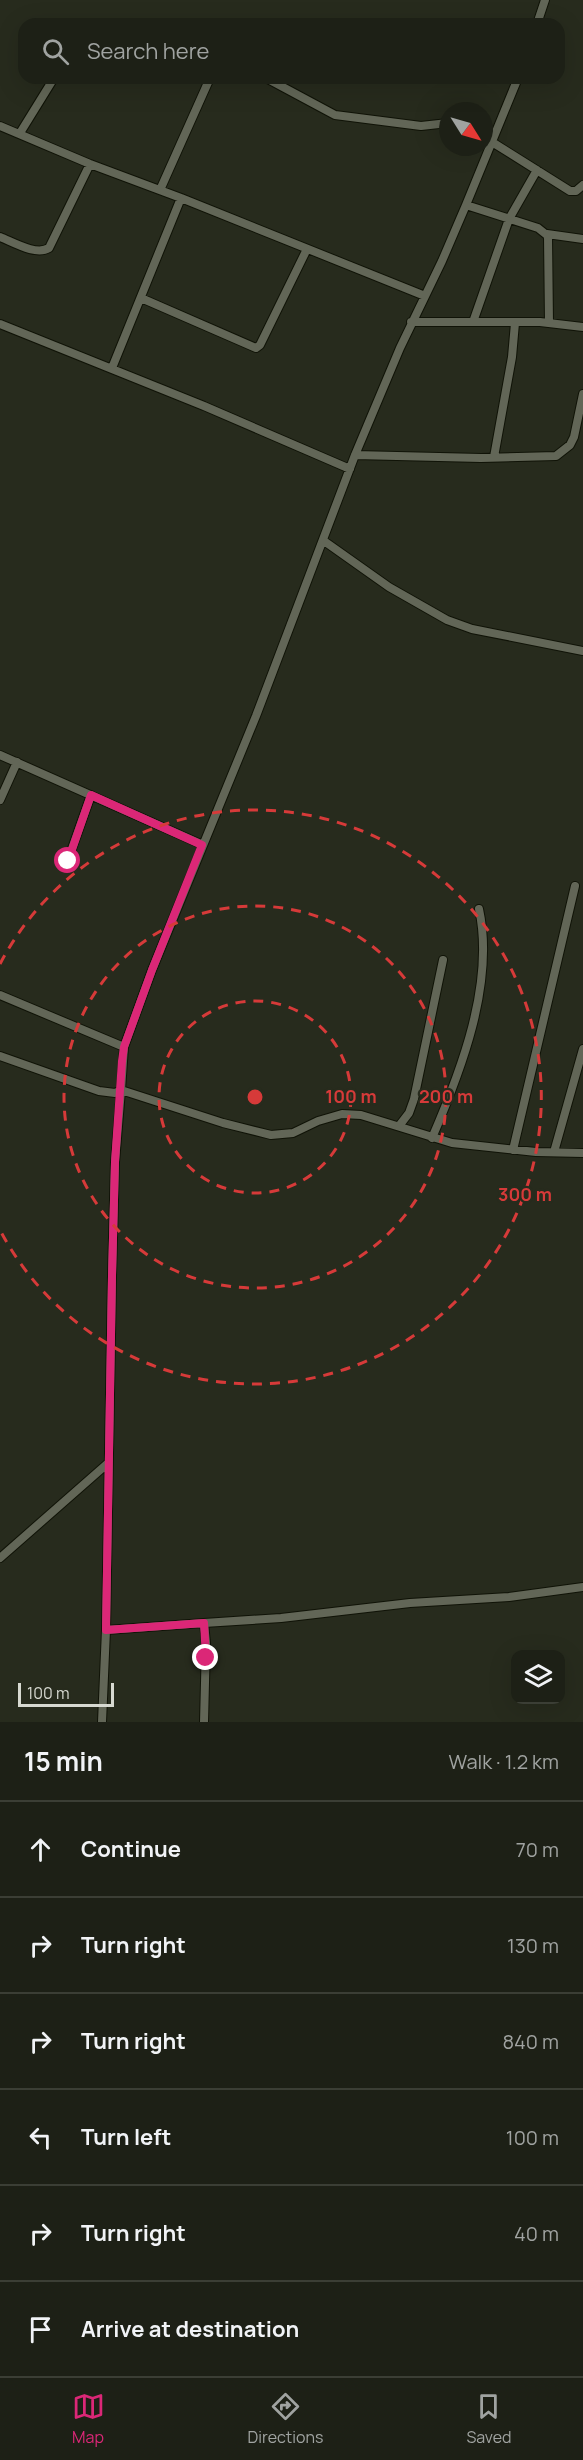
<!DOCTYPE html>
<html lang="en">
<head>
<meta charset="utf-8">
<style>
  :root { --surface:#1d2016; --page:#25281f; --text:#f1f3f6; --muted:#a0a3a1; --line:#3b3e35; --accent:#db2777 }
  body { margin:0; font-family:Manrope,sans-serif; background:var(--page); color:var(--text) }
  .controls { position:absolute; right:18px; bottom:18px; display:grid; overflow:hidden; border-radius:12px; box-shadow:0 6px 24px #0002 }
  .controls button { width:54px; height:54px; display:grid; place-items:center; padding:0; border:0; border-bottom:2px solid var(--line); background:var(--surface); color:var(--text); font:30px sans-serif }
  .compass { position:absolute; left:439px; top:102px; width:54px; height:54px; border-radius:50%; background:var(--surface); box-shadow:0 6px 24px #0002; rotate:127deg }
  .scale { position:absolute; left:18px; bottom:15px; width:96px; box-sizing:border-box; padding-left:6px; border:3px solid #d7d9d1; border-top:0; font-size:16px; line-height:21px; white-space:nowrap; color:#d7d9d1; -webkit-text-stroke:4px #272b1d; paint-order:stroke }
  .stop { position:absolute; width:18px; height:18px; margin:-14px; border:4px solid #db2777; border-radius:50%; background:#fff }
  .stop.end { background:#db2777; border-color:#fff; box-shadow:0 2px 6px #0008 }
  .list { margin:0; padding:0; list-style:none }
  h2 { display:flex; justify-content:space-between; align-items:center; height:78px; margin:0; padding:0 24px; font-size:26px }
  h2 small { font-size:20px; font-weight:400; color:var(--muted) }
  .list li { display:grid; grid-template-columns:39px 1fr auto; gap:18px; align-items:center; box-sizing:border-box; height:96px; padding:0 24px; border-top:2px solid var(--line) }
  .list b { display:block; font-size:22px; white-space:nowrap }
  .list em { font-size:20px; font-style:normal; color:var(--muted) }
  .icon { flex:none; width:33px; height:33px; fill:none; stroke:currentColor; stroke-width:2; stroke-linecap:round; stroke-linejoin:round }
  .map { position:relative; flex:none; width:583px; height:1722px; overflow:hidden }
  .search { position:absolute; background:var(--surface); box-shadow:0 6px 24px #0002; left:18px; right:18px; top:18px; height:66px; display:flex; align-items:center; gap:15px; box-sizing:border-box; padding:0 21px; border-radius:18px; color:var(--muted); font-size:22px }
  .sheet { height:654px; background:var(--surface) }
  nav { display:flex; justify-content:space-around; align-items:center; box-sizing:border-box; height:84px; border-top:2px solid var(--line); background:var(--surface); font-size:16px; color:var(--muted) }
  nav a { display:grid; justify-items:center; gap:3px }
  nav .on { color:var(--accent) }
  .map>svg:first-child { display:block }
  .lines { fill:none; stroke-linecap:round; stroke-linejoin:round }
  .street-casing { stroke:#101307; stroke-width:10 }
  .street { stroke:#626657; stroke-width:8 }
  .route { stroke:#db2777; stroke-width:8 }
  .ring { fill:none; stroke:#d63a39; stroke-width:3; stroke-dasharray:10 8 }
  .centre { fill:#d63a39; stroke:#272b1d; stroke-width:3 }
  .ring-label { font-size:18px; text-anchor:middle; font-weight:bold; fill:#d63a39; stroke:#272b1d; stroke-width:4.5; stroke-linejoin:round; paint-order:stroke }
</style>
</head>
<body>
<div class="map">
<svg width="583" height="1722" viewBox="0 0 583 1722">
  <rect width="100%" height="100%" fill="#272b1d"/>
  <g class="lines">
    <defs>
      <path id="street" d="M537,24L545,0
        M266,78L335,115L421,126L448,123
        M0,126L90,164L181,198L425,296
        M20,133L54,78
        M484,137L570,191H576L583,185
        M160,190L210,78
        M466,205L538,228L548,236L549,323
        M547,234L583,239
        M0,237C13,242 36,256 49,248L90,164
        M141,298L256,348L260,345L307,249
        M411,322H540L583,327
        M473,322L509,219L537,170
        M0,324L204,406L350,469
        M112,368L181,198
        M355,455L481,458L556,456L570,445L574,437L583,394
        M494,457L512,357L515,323
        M324,541L389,587L447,620L472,629L583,651
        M0,755L203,845
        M0,800L17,762
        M68,860L91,795
        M0,995L124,1047L121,1090L223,1123L271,1135L293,1133L318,1121L342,1114L361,1115L452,1143L536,1152L583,1153
        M124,1047L152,970L256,716L355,455L400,348L442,261L466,205L518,78
        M0,1056L99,1091L115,1093L121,1090L115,1162L112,1276L106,1630L102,1722
        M399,1126L409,1113L414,1099L443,960
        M432,1138C461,1071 495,983 479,909
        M513,1150L575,886
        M554,1152L583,1049
        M0,1558L107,1464
        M204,1623L281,1618L410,1603L509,1597L583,1587
        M106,1630L204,1623L206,1643L204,1722"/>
    </defs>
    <use href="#street" class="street-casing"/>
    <use href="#street" class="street"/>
  </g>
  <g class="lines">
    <path class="route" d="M68,861L91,795L202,845L152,970L124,1047L122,1061L115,1162L112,1276L106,1630L204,1623L206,1658"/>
  </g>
  <g class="ring">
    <circle cx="255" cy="1097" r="96"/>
    <circle cx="255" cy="1097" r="191"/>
    <path d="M0 964A287 287 0 1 1 0 1230"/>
  </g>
  <circle cx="255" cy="1097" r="9" class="centre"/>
  <g class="ring-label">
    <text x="351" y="1103">100 m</text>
    <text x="446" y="1103">200 m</text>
    <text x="525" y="1201">300 m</text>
  </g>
</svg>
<div class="controls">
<button><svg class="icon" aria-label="layers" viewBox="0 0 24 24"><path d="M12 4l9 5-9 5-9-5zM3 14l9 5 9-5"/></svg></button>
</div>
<svg class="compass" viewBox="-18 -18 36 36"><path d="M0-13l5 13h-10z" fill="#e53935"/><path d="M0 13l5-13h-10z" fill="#a0a3a1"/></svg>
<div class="scale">100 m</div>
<div class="stop" style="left:68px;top:861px"></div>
<div class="stop end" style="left:206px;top:1658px"></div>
<div class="search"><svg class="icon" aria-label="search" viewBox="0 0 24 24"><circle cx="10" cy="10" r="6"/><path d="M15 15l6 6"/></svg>Search here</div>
</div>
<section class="sheet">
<h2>15 min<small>Walk · 1.2 km</small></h2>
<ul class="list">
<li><svg class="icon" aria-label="ahead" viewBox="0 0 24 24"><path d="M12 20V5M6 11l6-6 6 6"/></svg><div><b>Continue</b></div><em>70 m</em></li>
<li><svg class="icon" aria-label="right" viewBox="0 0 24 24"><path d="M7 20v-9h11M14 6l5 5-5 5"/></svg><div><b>Turn right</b></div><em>130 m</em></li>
<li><svg class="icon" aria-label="right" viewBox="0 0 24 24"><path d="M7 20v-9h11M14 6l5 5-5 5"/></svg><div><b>Turn right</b></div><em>840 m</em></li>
<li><svg class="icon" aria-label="left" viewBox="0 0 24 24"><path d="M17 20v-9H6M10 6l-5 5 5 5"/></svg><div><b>Turn left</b></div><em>100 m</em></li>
<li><svg class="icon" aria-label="right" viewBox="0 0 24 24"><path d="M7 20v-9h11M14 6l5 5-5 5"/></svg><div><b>Turn right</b></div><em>40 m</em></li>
<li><svg class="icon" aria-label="arrive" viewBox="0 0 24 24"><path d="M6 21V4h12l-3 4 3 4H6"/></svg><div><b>Arrive at destination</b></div></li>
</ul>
</section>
<nav>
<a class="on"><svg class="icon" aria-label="map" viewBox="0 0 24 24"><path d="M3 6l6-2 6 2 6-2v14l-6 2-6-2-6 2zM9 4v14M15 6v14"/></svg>Map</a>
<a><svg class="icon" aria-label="directions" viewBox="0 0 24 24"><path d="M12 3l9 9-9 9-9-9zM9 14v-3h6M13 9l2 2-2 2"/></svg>Directions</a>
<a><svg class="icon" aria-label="saved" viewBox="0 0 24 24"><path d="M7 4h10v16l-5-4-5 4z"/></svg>Saved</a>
</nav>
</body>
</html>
